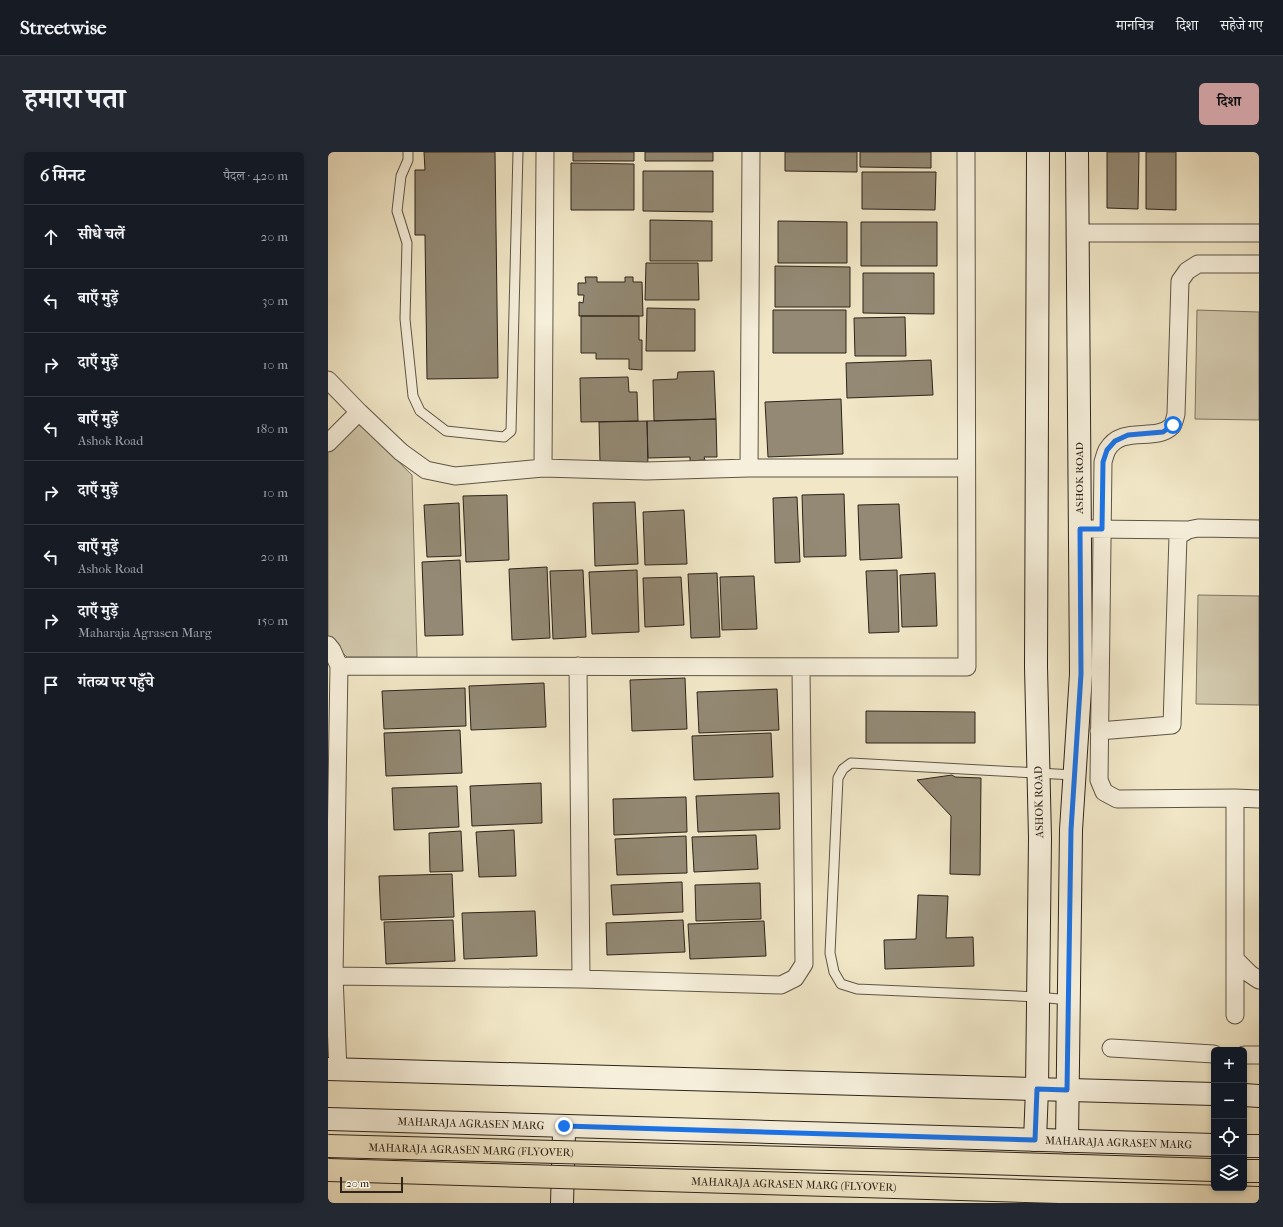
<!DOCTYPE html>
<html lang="hi">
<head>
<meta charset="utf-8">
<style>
  :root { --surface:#171b24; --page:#242831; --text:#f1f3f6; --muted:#9ea1a6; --line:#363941; --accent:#c59692 }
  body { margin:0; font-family:"IM FELL French Canon","Noto Serif Devanagari",serif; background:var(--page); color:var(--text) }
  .controls { position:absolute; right:12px; bottom:12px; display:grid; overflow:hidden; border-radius:6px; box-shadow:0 2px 6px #0003 }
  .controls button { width:36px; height:36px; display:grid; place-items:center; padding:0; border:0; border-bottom:1px solid var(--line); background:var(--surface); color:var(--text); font:20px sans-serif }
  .scale { position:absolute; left:12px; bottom:10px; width:63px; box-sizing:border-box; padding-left:4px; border:2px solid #2d241b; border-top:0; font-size:11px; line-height:14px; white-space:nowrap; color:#2d241b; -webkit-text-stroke:3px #f6efdb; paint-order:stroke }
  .stop { position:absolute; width:12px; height:12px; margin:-9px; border:3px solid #1a73e8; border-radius:50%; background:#fff }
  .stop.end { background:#1a73e8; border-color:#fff; box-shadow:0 1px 4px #0008 }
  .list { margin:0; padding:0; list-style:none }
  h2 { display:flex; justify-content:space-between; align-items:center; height:52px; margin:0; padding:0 16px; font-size:17px }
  h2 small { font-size:13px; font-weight:400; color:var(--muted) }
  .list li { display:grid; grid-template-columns:26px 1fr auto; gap:12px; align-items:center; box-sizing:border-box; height:64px; padding:0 16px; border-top:1px solid var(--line) }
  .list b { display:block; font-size:15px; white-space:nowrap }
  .list p { margin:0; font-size:13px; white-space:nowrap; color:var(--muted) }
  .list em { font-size:13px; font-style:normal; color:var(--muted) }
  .icon { flex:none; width:22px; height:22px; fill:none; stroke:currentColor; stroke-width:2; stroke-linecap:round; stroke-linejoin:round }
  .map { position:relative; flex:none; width:931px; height:1051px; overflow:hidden; border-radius:6px }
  header { display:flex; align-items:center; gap:24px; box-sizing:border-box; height:56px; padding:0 20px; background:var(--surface); border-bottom:1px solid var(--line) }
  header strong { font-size:19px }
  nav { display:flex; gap:22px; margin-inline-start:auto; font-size:14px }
  .intro { display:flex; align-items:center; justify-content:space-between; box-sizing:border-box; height:96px; padding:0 24px }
  h1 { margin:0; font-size:28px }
  .button { padding:10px 18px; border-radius:6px; background:var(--accent); color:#111; font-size:14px; font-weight:700 }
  main { display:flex; gap:24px; padding:0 24px }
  aside { flex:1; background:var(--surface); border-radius:6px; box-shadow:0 2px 6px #0003 }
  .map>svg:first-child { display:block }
  .green { fill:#d0c6aa; stroke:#7e7562 }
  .building { fill:#938974; stroke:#2d241b }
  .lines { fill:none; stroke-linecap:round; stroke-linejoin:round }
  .lane-casing { stroke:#5e5546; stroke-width:11 }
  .street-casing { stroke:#5e5546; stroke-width:19 }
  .secondary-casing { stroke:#2d241b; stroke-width:24 }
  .primary-casing { stroke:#2d241b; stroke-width:24 }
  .lane { stroke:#f6efdb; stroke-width:9 }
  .street { stroke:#f6efdb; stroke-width:17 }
  .secondary { stroke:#f6efdb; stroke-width:22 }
  .primary { stroke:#f1e7c7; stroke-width:22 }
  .primary-bridge-casing { stroke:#2d241b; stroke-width:24; stroke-linecap:butt }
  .primary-bridge { stroke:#f1e7c7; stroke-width:22 }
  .route { stroke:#1a73e8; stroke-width:5 }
  .labels { text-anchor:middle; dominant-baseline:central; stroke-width:3; stroke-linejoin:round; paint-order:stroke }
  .street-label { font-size:11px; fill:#2d241b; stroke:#f6efdb }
</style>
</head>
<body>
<header>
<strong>Streetwise</strong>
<nav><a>मानचित्र</a><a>दिशा</a><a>सहेजे गए</a></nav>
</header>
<div class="intro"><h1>हमारा पता</h1><a class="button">दिशा</a></div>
<main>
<aside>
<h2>6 मिनट<small>पैदल · 420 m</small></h2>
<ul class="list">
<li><svg class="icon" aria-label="ahead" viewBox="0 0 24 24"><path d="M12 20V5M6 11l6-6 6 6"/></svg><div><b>सीधे चलें</b></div><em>20 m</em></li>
<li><svg class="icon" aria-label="left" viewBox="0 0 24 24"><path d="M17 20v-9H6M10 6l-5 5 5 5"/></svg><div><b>बाएँ मुड़ें</b></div><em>30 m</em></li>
<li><svg class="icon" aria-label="right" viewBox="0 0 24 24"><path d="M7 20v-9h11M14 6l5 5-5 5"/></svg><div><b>दाएँ मुड़ें</b></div><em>10 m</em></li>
<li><svg class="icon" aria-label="left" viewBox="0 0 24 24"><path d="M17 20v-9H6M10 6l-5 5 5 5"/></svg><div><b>बाएँ मुड़ें</b><p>Ashok Road</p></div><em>180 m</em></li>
<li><svg class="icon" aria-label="right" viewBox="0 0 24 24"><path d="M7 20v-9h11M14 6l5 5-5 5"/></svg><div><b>दाएँ मुड़ें</b></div><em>10 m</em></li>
<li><svg class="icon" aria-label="left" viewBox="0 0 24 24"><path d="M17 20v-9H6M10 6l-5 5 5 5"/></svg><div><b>बाएँ मुड़ें</b><p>Ashok Road</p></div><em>20 m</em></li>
<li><svg class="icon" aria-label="right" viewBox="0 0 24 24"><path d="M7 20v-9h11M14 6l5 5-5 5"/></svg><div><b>दाएँ मुड़ें</b><p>Maharaja Agrasen Marg</p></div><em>150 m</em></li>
<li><svg class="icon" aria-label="arrive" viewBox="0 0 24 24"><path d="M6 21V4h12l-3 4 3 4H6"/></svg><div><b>गंतव्य पर पहुँचे</b></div></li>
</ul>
</aside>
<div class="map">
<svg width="931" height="1051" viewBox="0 0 931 1051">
  <rect width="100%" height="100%" fill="#f1e7c7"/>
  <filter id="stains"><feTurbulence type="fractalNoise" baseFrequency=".005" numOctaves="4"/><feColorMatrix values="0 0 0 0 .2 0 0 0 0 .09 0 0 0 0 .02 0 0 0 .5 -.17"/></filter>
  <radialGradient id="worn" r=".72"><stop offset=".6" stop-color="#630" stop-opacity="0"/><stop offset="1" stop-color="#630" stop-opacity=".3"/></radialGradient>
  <path class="green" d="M869,158L931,160V268L867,267Z
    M30,270L84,323L89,505H19L0,487V300Z
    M870,443L931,444V553L868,552Z"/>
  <path class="building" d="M96,0H167L170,226L99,227L97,83H87V18H97Z
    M245,0H306V9H245Z
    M317,0H385V9H317Z
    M457,0H529V20L457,19Z
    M532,0H603V16L532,15Z
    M779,0H811L810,57L779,56Z
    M818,0H848V58L818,57Z
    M243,11L306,12V58H243Z
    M315,19H385V60L315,59Z
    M534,20H608L607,58L534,57Z
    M322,68L384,69V109H322Z
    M450,69L519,70V111H450Z
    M533,70H609V114H533Z
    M318,111H370L371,148H317Z
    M447,114L522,115V155H447Z
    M535,121H606V162L535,161Z
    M257,125H269V130H297V125H305V130H314L315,164H251V150L255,151L256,143H250V131H258Z
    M319,156L367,157V199H318Z
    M445,158H518V201H445Z
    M253,164H311V188H314V218L301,217V207H268V201H253Z
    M577,165L578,204H527L526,166Z
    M603,208L605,243L519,246L518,211Z
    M386,219L388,267L326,269L325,228L349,227L350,220Z
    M300,225L301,240H309L310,269L253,270L252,226Z
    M513,247L515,302L440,305L437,250Z
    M388,267L389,305H376L377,308L362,309V305L320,306L319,269Z
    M319,269L320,316H299V310H272L271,270Z
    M516,342L518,404L476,405L474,343Z
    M179,343L181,408L138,410L135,344Z
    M469,345L472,410L447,411L445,346Z
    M307,350L310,412L267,414L265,351Z
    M131,351L133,404L99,405L96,353Z
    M571,352L574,406L532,408L530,353Z
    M356,358L359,412L317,413L315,360Z
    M132,408L135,483L97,484L94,410Z
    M219,415L222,486L184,488L181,417Z
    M255,418L258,485L225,487L222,419Z
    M309,418L311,480L264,482L261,420Z
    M569,418L571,480L541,481L538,419Z
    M389,421L392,485L363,486L360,422Z
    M607,421L609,474L574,475L572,423Z
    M426,424L429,477L394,478L392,425Z
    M353,425L356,473L317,475L315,426Z
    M357,526L359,577L304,579L302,528Z
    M216,531L218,575L143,578L141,534Z
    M137,536L138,574L56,577L54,539Z
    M449,537L451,578L371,581L369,540Z
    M538,559L647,560V591H538Z
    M132,578L134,621L58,624L56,581Z
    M443,581L445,625L366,628L364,584Z
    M624,623L627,625L653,626L652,723L622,722L623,664L589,628Z
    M213,631L214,671L144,674L142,634Z
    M129,634L131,675L66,678L64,636Z
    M451,641L452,677L370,680L368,644Z
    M358,645L359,680L286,683L285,647Z
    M186,678L188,724L151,725L148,680Z
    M133,679L135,719L102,720L101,681Z
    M428,683L430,717L366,720L364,685Z
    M358,684L359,721L289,723L287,687Z
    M124,722L126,765L53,768L51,724Z
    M354,730L355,760L285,763L283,733Z
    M432,731L433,767L368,769L367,733Z
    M590,743L620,744L618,786L645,785L646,814L557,817L556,788L588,787Z
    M207,759L209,804L136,807L134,761Z
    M125,768L127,809L58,812L56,770Z
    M355,768L357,800L279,803L278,771Z
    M436,769L438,804L362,807L360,772Z"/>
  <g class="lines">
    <defs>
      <path id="lane" d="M80,0V8L73,24L69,59L79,91L77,167L85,244L92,259L118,279L176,285L183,279L190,0
        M741,848L710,845L529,837L513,832L506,820L502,801L510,626L515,617L523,611L746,623"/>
      <path id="street" d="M750,81H931
        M931,112H870L859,119L852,129L848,262C847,266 846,271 844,274C827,291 794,272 779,298C777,302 776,307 775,310L771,628L776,640L789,647L907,646L931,647
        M0,228L31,260L73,300L98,318L127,324L215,316L318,319L421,316H638
        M0,291L31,260
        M215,316L217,0
        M421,316L423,0
        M762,377L860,378
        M0,493L4,498L11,514L6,824L10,918
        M11,514L639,515L638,0
        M250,514L253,827
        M771,579L844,573L850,384L860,378L870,376L931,377
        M907,807L922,822L931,828
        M6,824L253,827L453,833L467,826L476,812L473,515
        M907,863V646
        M783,896L886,902
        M916,903H931"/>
      <g id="secondary">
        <path d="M0,917L886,942"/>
        <path d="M916,943L931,944"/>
        <path id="s1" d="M0,967L886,993"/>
        <path d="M707,988L709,937L712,686L708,515L710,0"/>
        <path d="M739,989L743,678L753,522L749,0"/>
        <path d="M916,994H931"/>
        <path d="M234,1051L236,981"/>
      </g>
      <path id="primary" d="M916,1019H931"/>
    </defs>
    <use href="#lane" class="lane-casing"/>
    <use href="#street" class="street-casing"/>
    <use href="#secondary" class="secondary-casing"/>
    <use href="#primary" class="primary-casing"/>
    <use href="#lane" class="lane"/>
    <use href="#street" class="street"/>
    <use href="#secondary" class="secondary"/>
    <use href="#primary" class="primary"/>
    <defs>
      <g id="primary-bridge">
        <path id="s2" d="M0,994L621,1010L886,1018"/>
        <path id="s3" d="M0,1018L931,1046"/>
      </g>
    </defs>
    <use href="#primary-bridge" class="primary-bridge-casing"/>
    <use href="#primary-bridge" class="primary-bridge"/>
  </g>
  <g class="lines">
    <path class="route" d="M236,974L707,988L709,937L739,938L743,678L753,522L752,377H774L775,310L779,298L787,289L800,283L835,280L845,273"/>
  </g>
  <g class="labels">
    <g class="street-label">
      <text transform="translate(751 326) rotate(-90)">ASHOK ROAD</text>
      <text transform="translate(711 650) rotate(-91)">ASHOK ROAD</text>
      <text stroke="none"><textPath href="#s1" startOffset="143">MAHARAJA AGRASEN MARG</textPath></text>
      <text stroke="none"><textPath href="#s1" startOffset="791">MAHARAJA AGRASEN MARG</textPath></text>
      <text stroke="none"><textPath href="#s2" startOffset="143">MAHARAJA AGRASEN MARG (FLYOVER)</textPath></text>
      <text stroke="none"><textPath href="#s3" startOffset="466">MAHARAJA AGRASEN MARG (FLYOVER)</textPath></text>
    </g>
  </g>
  <rect width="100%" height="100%" filter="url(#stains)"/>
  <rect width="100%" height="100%" fill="url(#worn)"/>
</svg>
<div class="controls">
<button>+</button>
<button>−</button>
<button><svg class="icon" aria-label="locate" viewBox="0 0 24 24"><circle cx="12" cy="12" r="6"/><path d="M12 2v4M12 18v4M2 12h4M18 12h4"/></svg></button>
<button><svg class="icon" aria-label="layers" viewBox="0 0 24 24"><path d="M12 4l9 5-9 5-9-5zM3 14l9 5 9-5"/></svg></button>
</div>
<div class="scale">20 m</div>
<div class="stop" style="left:845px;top:273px"></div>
<div class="stop end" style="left:236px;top:974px"></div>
</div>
</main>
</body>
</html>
